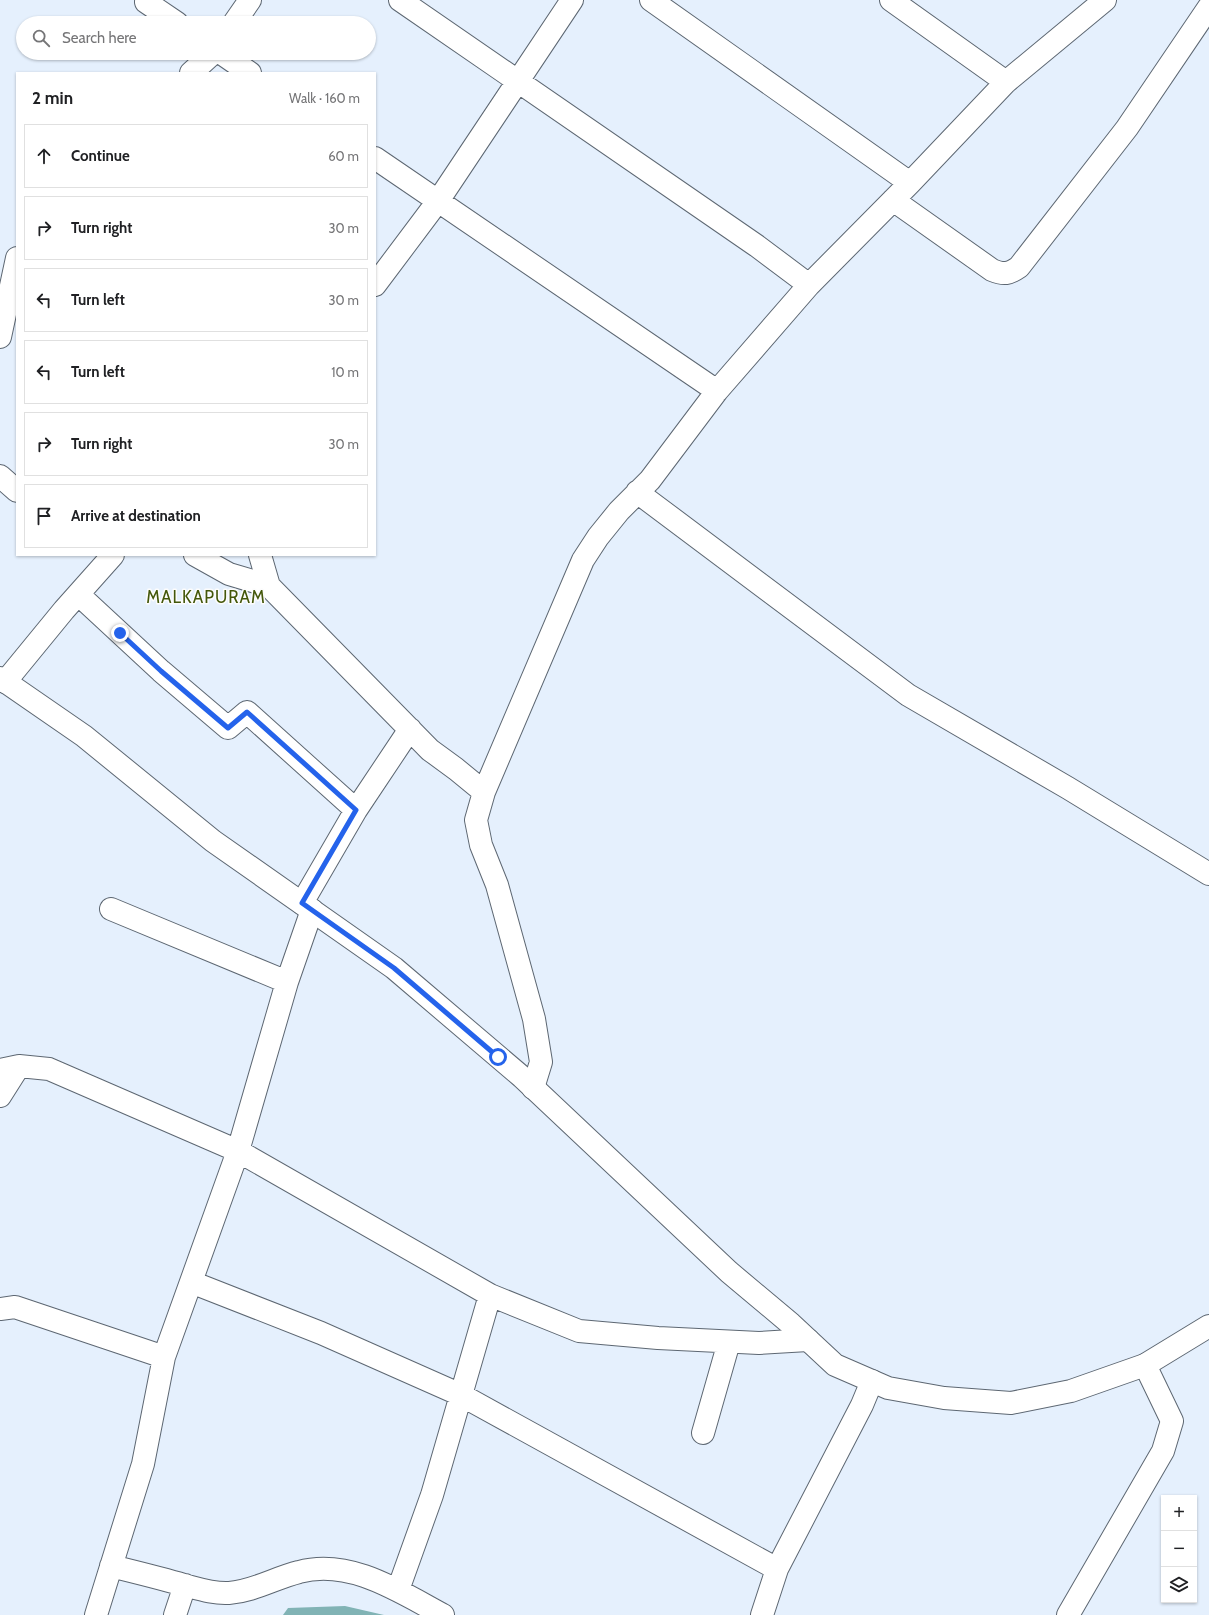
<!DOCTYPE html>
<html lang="en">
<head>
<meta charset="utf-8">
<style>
  :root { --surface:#fff; --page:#f2f2f2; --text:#202124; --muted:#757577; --line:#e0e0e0 }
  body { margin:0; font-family:Cabin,sans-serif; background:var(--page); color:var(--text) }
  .controls { position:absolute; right:12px; bottom:12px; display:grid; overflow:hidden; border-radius:0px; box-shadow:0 1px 3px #0004 }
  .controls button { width:36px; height:36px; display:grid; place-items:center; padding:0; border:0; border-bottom:1px solid var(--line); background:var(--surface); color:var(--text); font:20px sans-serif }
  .stop { position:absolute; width:12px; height:12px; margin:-9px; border:3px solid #2563eb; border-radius:50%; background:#fff }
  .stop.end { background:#2563eb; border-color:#fff; box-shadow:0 1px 4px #0008 }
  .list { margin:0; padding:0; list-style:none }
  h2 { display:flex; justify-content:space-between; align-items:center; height:52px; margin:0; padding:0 16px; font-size:17px }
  h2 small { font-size:13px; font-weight:400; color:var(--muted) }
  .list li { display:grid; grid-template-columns:26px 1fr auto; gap:12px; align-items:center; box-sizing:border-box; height:64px; margin:0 8px 8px; padding:0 8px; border:1px solid var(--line); border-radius:0px }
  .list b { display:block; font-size:15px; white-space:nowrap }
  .list em { font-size:13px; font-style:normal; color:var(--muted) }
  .icon { flex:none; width:22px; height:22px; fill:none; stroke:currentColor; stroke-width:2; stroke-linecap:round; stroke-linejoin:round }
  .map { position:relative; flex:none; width:1209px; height:1615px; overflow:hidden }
  .search { position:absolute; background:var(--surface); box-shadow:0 1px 3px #0004; left:16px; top:16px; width:360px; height:44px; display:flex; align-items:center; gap:10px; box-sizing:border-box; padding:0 14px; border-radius:22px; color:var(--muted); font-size:15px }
  .panel { position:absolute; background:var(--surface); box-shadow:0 1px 3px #0004; left:16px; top:72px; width:360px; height:484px; border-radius:0px }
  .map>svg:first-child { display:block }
  .water { fill:#81b3b5 }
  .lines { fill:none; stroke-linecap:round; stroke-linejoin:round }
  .minor-casing { stroke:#5d6772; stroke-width:24 }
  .major-casing { stroke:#5d6772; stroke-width:24 }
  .minor { stroke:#fff; stroke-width:22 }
  .major { stroke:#fff; stroke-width:22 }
  .route { stroke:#2563eb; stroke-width:5 }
  .labels { text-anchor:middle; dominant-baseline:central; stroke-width:3; stroke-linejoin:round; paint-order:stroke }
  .quarter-label { font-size:17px; letter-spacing:1px; fill:#43570a; stroke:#fcfcfc }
</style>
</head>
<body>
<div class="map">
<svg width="1209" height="1615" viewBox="0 0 1209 1615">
  <rect width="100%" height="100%" fill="#e5f0fd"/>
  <path class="water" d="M345,1606L384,1615H283L288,1608Z"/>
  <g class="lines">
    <defs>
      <path id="minor" d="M400,0L757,246L809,285
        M651,0L910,183
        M891,0L1006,82
        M146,2L177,23
        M234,23L250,0
        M221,53L250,73
        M191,73L213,53
        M375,158L717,391
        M893,200L992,270C1004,275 1009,274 1019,267L1127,128L1209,7
        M375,285L438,201L572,0
        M0,337L17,258
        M0,476L17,491
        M637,492L908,695L1068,788L1209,874
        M195,555L229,574L269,586
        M260,555L269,586L430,750L456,769L484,792
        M79,595L161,671L228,728L247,712L356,810
        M5,682L64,610L113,555
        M302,903L356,810L410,729
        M111,909L287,982
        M0,1070L19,1066L49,1069L238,1151L490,1295L579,1331L658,1338L759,1343L808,1340
        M533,1088L541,1062L534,1019L497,885L481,845L476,820L484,792L583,560L598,537L619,511L650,480L717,391L809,285L910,183L1006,82L1105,0
        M0,1096L19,1066
        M191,1282L321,1333L461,1395L777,1569
        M0,1309L15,1307L164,1357
        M703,1433L729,1342
        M111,1566C135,1572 160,1578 184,1585C199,1589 214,1594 229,1593C254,1591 275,1578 299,1572C350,1558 400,1592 443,1615
        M398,1590L432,1495L490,1295
        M96,1615L143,1464L164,1357L238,1151L287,982L312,910
        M175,1615L185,1585
        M762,1615L777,1569L862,1405L872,1381
        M1068,1615L1163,1451L1172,1421L1145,1365"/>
      <path id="major" d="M0,678L84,736L213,841L394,968L522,1077L729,1272L791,1324L835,1365L888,1388L944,1398L1011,1403L1071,1391L1145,1365L1209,1326"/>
    </defs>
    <use href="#minor" class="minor-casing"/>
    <use href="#major" class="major-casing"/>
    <use href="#minor" class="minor"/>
    <use href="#major" class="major"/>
  </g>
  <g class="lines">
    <path class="route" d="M120,633L161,671L228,728L247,712L356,810L302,903L394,968L498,1057"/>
  </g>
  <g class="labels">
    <g class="quarter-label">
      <text x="206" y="597">MALKAPURAM</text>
    </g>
  </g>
</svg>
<div class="controls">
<button>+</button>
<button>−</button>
<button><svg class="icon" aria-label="layers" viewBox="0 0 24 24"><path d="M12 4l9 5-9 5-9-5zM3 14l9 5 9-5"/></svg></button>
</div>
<div class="stop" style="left:498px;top:1057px"></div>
<div class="stop end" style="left:120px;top:633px"></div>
<div class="search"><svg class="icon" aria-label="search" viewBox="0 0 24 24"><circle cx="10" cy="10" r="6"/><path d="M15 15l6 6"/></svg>Search here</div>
<section class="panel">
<h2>2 min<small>Walk · 160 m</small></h2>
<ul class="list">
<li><svg class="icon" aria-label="ahead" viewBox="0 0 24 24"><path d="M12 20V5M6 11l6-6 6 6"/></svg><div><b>Continue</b></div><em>60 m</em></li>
<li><svg class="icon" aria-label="right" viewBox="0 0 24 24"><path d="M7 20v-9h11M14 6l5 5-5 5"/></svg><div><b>Turn right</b></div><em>30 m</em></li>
<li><svg class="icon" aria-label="left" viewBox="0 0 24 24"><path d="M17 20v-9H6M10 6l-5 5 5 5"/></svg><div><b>Turn left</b></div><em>30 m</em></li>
<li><svg class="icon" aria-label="left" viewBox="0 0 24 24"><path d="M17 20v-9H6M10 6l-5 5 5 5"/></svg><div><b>Turn left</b></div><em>10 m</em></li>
<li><svg class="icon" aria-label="right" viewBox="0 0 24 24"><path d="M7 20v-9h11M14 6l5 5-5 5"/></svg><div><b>Turn right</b></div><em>30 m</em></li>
<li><svg class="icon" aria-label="arrive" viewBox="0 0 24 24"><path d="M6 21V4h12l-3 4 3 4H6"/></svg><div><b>Arrive at destination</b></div></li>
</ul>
</section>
</div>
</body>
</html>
